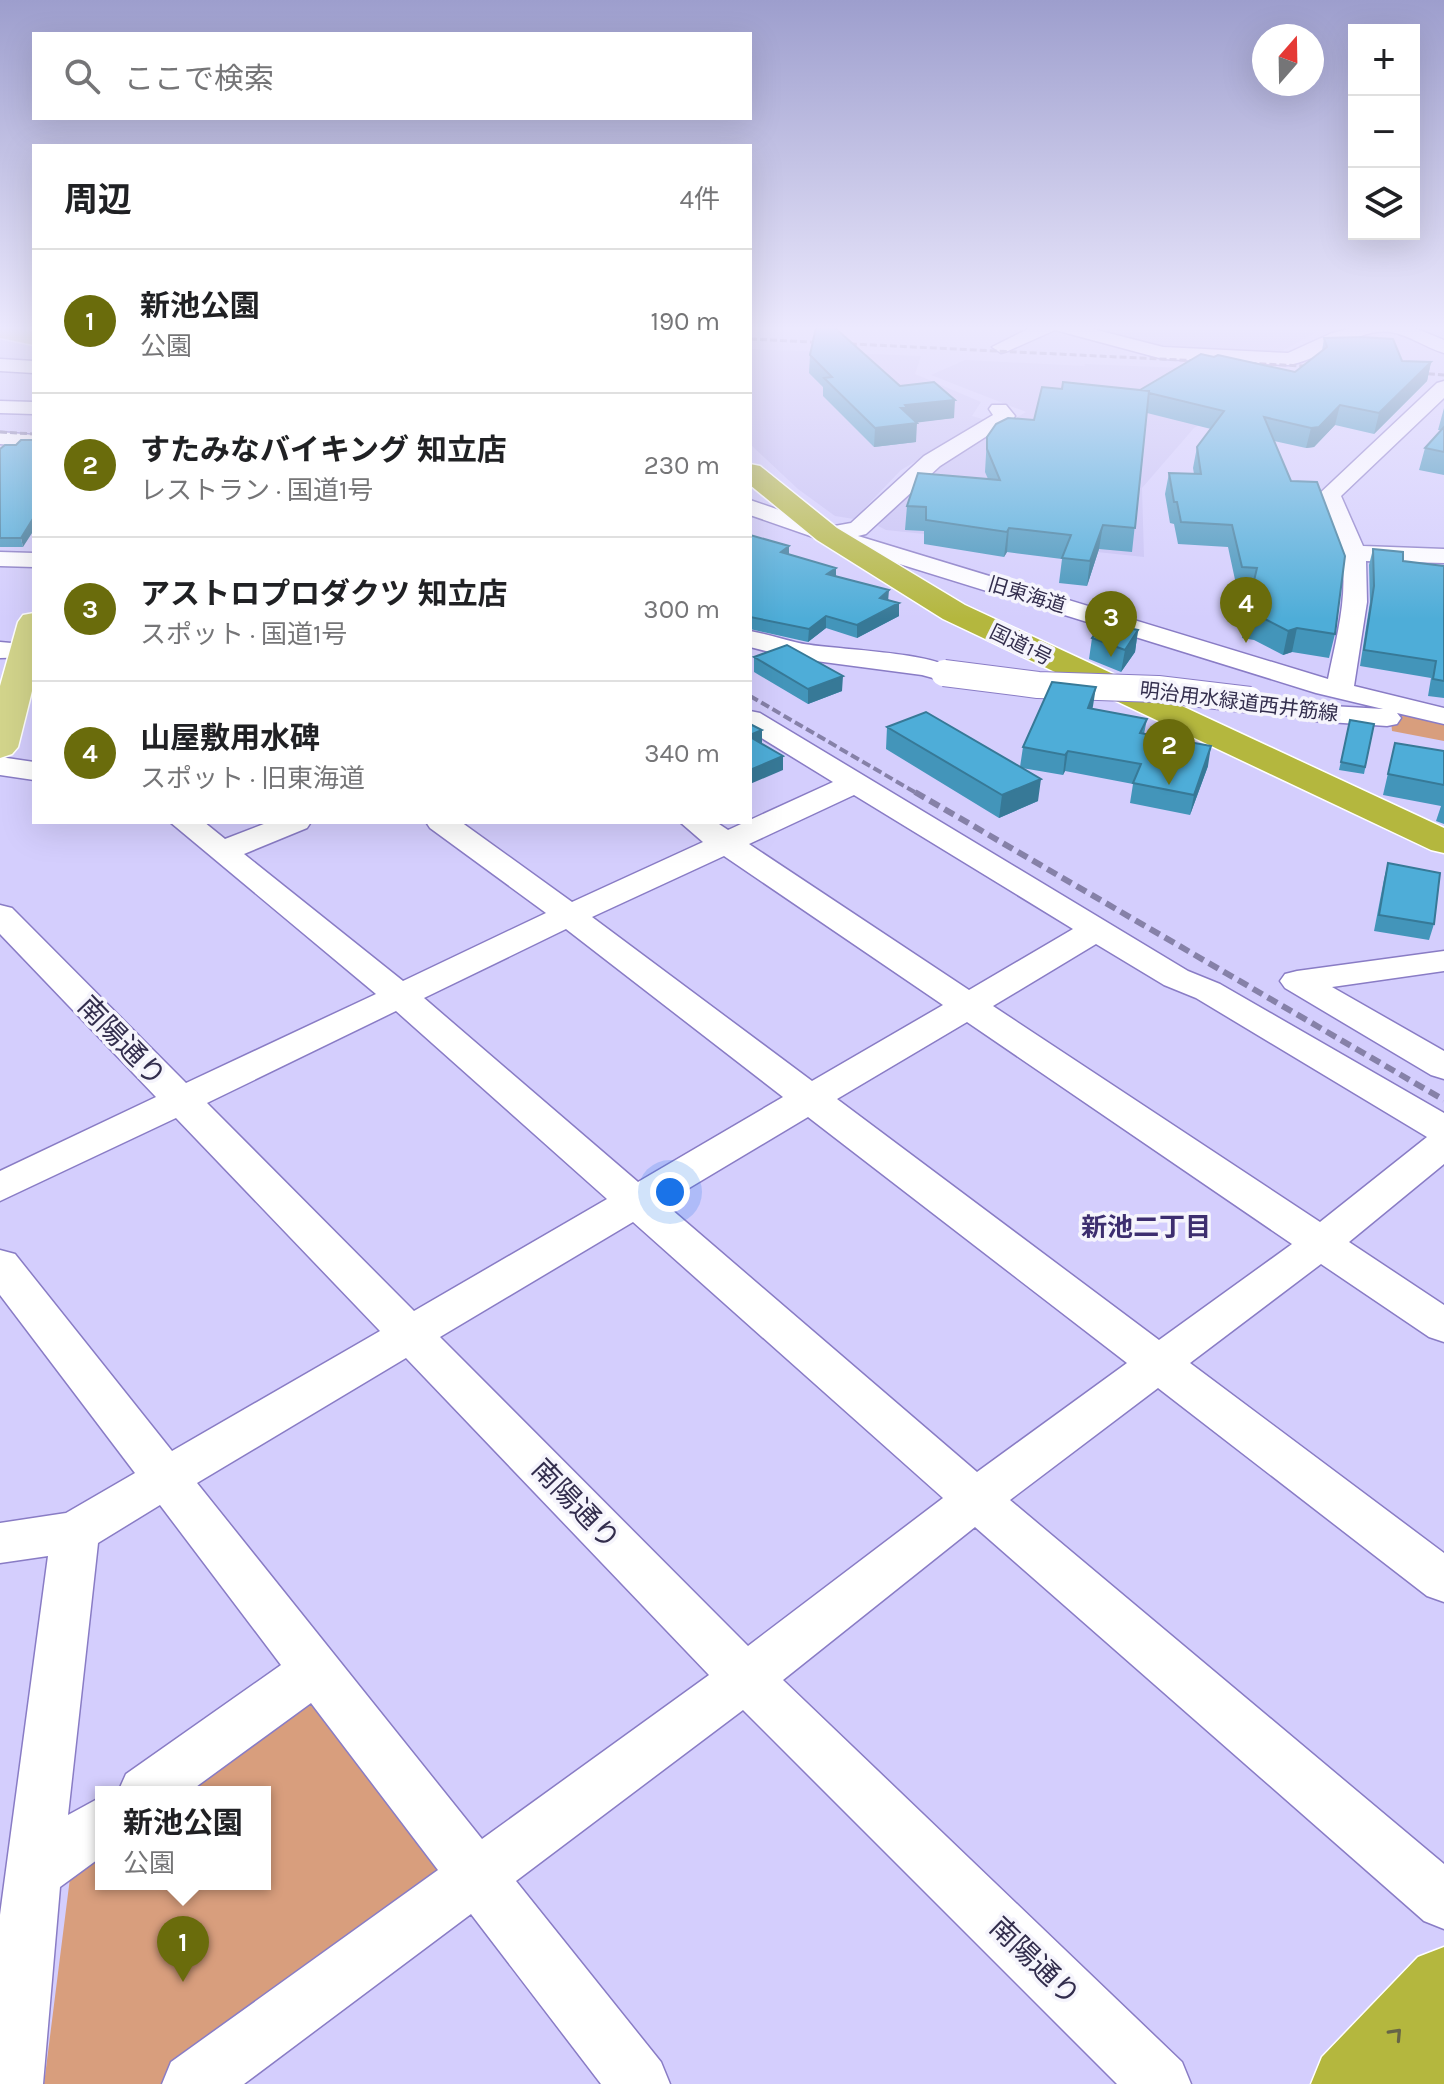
<!DOCTYPE html>
<html lang="ja">
<head>
<meta charset="utf-8">
<style>
  :root { --surface:#fff; --page:#f6f6f6; --text:#202124; --muted:#757577; --line:#e0e0e0; --accent:#6a6c0c }
  body { margin:0; font-family:Karla,"Noto Sans JP",sans-serif; background:var(--page); color:var(--text) }
  .controls { position:absolute; right:24px; top:24px; display:grid; overflow:hidden; border-radius:0px; box-shadow:0 8px 32px #0002 }
  .controls button { width:72px; height:72px; display:grid; place-items:center; padding:0; border:0; border-bottom:2px solid var(--line); background:var(--surface); color:var(--text); font:40px sans-serif }
  .compass { position:absolute; left:1252px; top:24px; width:72px; height:72px; border-radius:50%; background:var(--surface); box-shadow:0 8px 32px #0002; rotate:20deg }
  .you { position:absolute; left:670px; top:1192px; width:28px; height:28px; margin:-20px; border:6px solid #fff; border-radius:50%; background:#1a73e8; box-shadow:0 0 0 12px #1a73e833 }
  .badge { display:grid; place-items:center; width:52px; height:52px; border-radius:50%; background:var(--accent); color:#fff; font-size:26px; font-weight:700 }
  .pin { position:absolute; translate:-50% -66px; filter:drop-shadow(0 2px 4px #0008) }
  .pin::after { content:''; position:absolute; top:42px; width:28px; height:24px; background:inherit; clip-path:polygon(0 0,100% 0,50% 100%) }
  .popup { position:absolute; left:95px; top:1786px; width:176px; height:104px; box-sizing:border-box; display:grid; place-content:center; border-radius:0px; background:var(--surface); filter:drop-shadow(0 2px 6px #0005); font-size:26px; white-space:nowrap; color:var(--muted) }
  .popup b { font-size:30px; color:var(--text) }
  .popup::after { content:''; position:absolute; left:50%; top:100%; margin-left:-16px; border:16px solid transparent; border-top-color:var(--surface) }
  .list { margin:0; padding:0; list-style:none }
  h2 { display:flex; justify-content:space-between; align-items:center; height:104px; margin:0; padding:0 32px; font-size:34px }
  h2 small { font-size:26px; font-weight:400; color:var(--muted) }
  .list li { display:grid; grid-template-columns:52px 1fr auto; gap:24px; align-items:center; box-sizing:border-box; height:144px; padding:0 32px; border-top:2px solid var(--line) }
  .list b { display:block; font-size:30px; white-space:nowrap }
  .list p { margin:0; font-size:26px; white-space:nowrap; color:var(--muted) }
  .list em { font-size:26px; font-style:normal; color:var(--muted) }
  .icon { flex:none; width:44px; height:44px; fill:none; stroke:currentColor; stroke-width:2; stroke-linecap:round; stroke-linejoin:round }
  .map { position:relative; flex:none; width:1444px; height:2084px; overflow:hidden }
  .search { position:absolute; background:var(--surface); box-shadow:0 8px 32px #0002; left:32px; top:32px; width:720px; height:88px; display:flex; align-items:center; gap:20px; box-sizing:border-box; padding:0 28px; border-radius:0px; color:var(--muted); font-size:30px }
  .panel { position:absolute; background:var(--surface); box-shadow:0 8px 32px #0002; left:32px; top:144px; width:720px; height:680px; border-radius:0px }
  .map>svg:first-child { display:block }
  .built { fill:#c7c1f4 }
  .green { fill:#d89e7d }
  .lines { fill:none; stroke-linecap:round; stroke-linejoin:round }
  .minor-casing { stroke:#897cc5; stroke-width:3 }
  .major-casing { stroke:#fff; stroke-width:3 }
  .highway-casing { stroke:#fff; stroke-width:3 }
  .minor { fill:#fff; fill-rule:evenodd }
  .major { fill:#d2d48b; fill-rule:evenodd }
  .highway { fill:#b4b73e; fill-rule:evenodd }
  .rail-far2 { stroke:#8681a8; stroke-width:3; stroke-dasharray:7 3; stroke-linecap:butt }
  .rail-far1 { stroke:#8681a8; stroke-width:4; stroke-dasharray:9 4; stroke-linecap:butt }
  .rail { stroke:#8681a8; stroke-width:6; stroke-dasharray:11 6; stroke-linecap:butt }
  .minor-bridge-casing { stroke:#897cc5; stroke-width:28; stroke-linecap:butt }
  .minor-bridge { stroke:#fff; stroke-width:26 }
  .wall { fill:#4395ba }
  .shaded-wall { fill:#377997 }
  .building { fill:#4eadd8; stroke:#377997; stroke-width:2 }
  .oneway { stroke:#676547 }
  .labels { text-anchor:middle; dominant-baseline:central; stroke-width:7; stroke-linejoin:round; paint-order:stroke }
  .far-street-label { font-size:20px; fill:#332e4d; stroke:#f5f4fc }
  .neighbourhood-label { font-size:26px; font-weight:bold; fill:#3d2e6f; stroke:#f5f4fc }
  .near-street-label { font-size:28px; fill:#332e4d; stroke:#f5f4fc }
</style>
</head>
<body>
<div class="map">
<svg width="1444" height="2084" viewBox="0 0 1444 2084">
  <rect width="100%" height="100%" fill="#d4cefd"/>
  <path class="built" d="M1082,327H1337L1321,330L1278,353L1164,348Z
    M750,349L921,356L915,374L981,402L972,416L986,420L901,470L854,519L835,516L798,489L750,444Z
    M965,360L1085,366L1084,364L1285,372L1194,428L1142,488L1144,557L886,530L878,526L926,473L1026,412L931,375Z"/>
  <path class="green" d="M1404,714L1444,722V741L1392,731L1391,720Z
    M305,1695L445,1880L172,2084H44L71,1870L101,1847V1884H265V1792H175Z"/>
  <g class="lines">
    <defs>
      <path id="minor" d="M1032,327H1085L1163,347L1288,353L1332,333L1358,327H1412L1444,340V353C1426,348 1408,334 1390,332C1359,327 1319,361 1288,365L1163,359L1055,330L1008,351L1001,353L992,347Z
        M0,359L34,361V373L0,371Z
        M1444,381V398L1341,496L1363,546L1444,549V563L1366,561L1367,602L1354,686L1444,708V724L1397,713L1401,718L1397,724L1387,726L1314,721L1240,706L1236,700L1240,694L1250,692L1314,705L1383,709L1316,693L819,539L750,515V500L829,527L851,523L924,456L993,415L989,409L992,405H1006L1015,416L1012,420L940,466L866,534L858,536L1328,679C1336,639 1349,594 1341,554C1337,533 1325,514 1318,495L1437,383Z
        M0,401L34,402V414L0,413Z
        M0,432L34,435V447L0,444Z
        M0,552L34,553V567L0,566Z
        M750,631C767,634 782,639 799,643C829,650 942,651 957,673L954,679L944,681L922,675L793,658L750,647Z
        M0,642L34,645V657L0,658Z
        M750,711L760,713L1188,971L1220,984L1444,1113V1164L1349,1242L1444,1305V1342L1429,1337L1321,1264L1190,1363L1444,1553V1602L1427,1596L1158,1388L1010,1500L1444,1864V1929L1424,1921L975,1527L783,1680L1182,2062L1191,2084H1117L743,1710L516,1881L661,2062L670,2084H601L471,1914L244,2084H162L171,2062L438,1870L311,1703L189,1792H118L126,1774L281,1665L160,1505L98,1543L68,1815L101,1797V1857L60,1887L43,2084H0V1915L48,1556L0,1563V1523L66,1513L135,1473L0,1295V1250L15,1254L172,1451L380,1331L176,1118L0,1201V1171L156,1097L0,934V905L12,908L186,1083L376,994L170,822H204L225,839L269,822H311L307,828L244,854L403,981L546,913L430,828L426,822H461L572,902L703,842L680,822H716L728,830L833,782L750,731ZM854,795L1073,929L969,990L749,844ZM724,856L943,1005L812,1081L592,917ZM566,929L783,1097L638,1182L424,998ZM1096,944L1164,985L1196,998L1427,1137L1320,1222L993,1006ZM396,1011L607,1199L414,1311L207,1103ZM967,1022L1292,1244L1159,1340L837,1099ZM808,1117L1127,1363L977,1472L664,1203ZM633,1222L943,1498L748,1646L440,1337ZM406,1358L709,1675L482,1839L197,1483Z
        M0,757L34,762V780L0,775Z
        M1444,951V971L1332,987L1444,1051V1079L1431,1075L1285,988L1280,981L1285,974L1297,971Z"/>
      <path id="major" d="M0,327L34,331V345L0,338Z
        M34,613V683L18,747L12,754L0,758V686L18,622L23,615Z"/>
      <path id="highway" d="M750,464L760,466L837,528L965,605L1444,828V853L1431,850L943,619L817,540L750,485Z
        M1444,1947V2084H1311L1322,2057L1418,1957Z"/>
    </defs>
    <use href="#minor" class="minor-casing"/>
    <use href="#major" class="major-casing"/>
    <use href="#highway" class="highway-casing"/>
    <use href="#minor" class="minor"/>
    <use href="#major" class="major"/>
    <use href="#highway" class="highway"/>
    <path class="rail-far2" d="M750,339L1324,367
      M1408,372L1444,375
      M0,432L34,434"/>
    <path class="rail-far1" d="M750,696L918,794"/>
    <path class="rail" d="M915,792L1444,1100"/>
    <defs>
      <path id="minor-bridge" d="M944,673L1038,685L1158,689L1250,700"/>
    </defs>
    <use href="#minor-bridge" class="minor-bridge-casing"/>
    <use href="#minor-bridge" class="minor-bridge"/>
  </g>
  <path class="wall" d="M1324,338L1402,361L1431,362L1427,381L1374,434L1335,425L1314,447L1306,448L1274,441L1335,634L1329,658L1292,652L1283,655L1254,640L1242,638L1252,590L1237,589L1228,547L1178,544L1174,524L1170,523L1165,494L1169,473L1194,474L1193,468L1197,447L1211,429L1147,413L1132,552L1099,549L1087,586L1059,583L1062,559L1007,552L1004,557L924,544V531L905,530L907,506L988,479L985,472L987,437L1034,420L1062,389L1140,390L1295,372L1322,351Z
    M810,355L900,386L954,418L916,422V442L874,447L823,396V387L809,373Z
    M1444,408V475L1419,470L1425,448L1441,430H1438Z
    M0,449L23,547H0Z
    M750,535L789,546V554L889,600L899,603V616L857,638L826,628L808,642L750,629Z
    M1373,549L1403,561L1444,566V698L1428,696L1431,678L1360,666L1370,602L1369,565Z
    M1138,630L1135,652L1121,672L1089,659L1092,638Z
    M754,657L842,691L808,704L754,672Z
    M1093,706L1092,709L1147,719L1144,734L1208,766L1190,815L1130,803L1133,784L1065,771L1063,775L1022,768L1038,801L999,818L886,749L887,727L1020,767L1023,747Z
    M1350,720L1374,724L1364,774L1339,770Z
    M1395,743L1444,751V824L1436,821L1441,806L1383,795Z
    M1388,863L1434,924L1429,940L1374,931L1384,879Z"/>
  <path class="shaded-wall" d="M1431,362L1427,381L1374,434L1379,413Z
    M955,400L954,418L906,424L917,423L916,442L874,447L875,428L905,405Z
    M1340,405L1335,425L1314,447L1306,448L1311,428Z
    M34,517V530L23,547L21,538Z
    M1103,525L1099,549L1087,586L1090,561Z
    M1009,528L1007,552L1004,557L1007,532Z
    M789,546V558L781,552Z
    M836,568V580L827,574Z
    M889,590L888,602L880,598Z
    M899,603V616L857,638V625Z
    M826,616V628L808,642L809,629Z
    M1297,628L1292,652L1283,655L1288,631Z
    M1138,630L1135,652L1121,672L1125,650Z
    M843,676L842,691L808,704V689Z
    M1096,687L1093,706L1085,728L1088,708Z
    M762,730V743L750,749V735Z
    M1211,746L1208,766L1190,815L1194,795Z
    M1068,751L1065,771L1063,775L1065,755Z
    M783,756V770L750,784V770Z
    M1041,779L1038,801L999,818L1002,795Z"/>
  <path class="building" d="M816,327H834L900,386L934,382L955,400L905,405L907,408H901L917,423L875,428L824,378L832,377L810,355Z
    M1362,337L1393,339L1402,361L1431,362L1379,413L1340,405L1319,427L1311,428L1264,417L1291,481L1317,482L1345,556L1335,634L1297,628L1288,631L1259,616L1246,615L1257,568L1242,567L1232,525L1181,522L1177,502H1174L1169,473L1201,474L1197,447L1224,411L1149,393V391L1140,390L1201,354L1214,357L1218,355L1295,372L1327,347L1324,338Z
    M1063,382L1149,391L1135,528L1103,525L1090,561L1062,558L1071,535L1009,528L1007,532L926,520V507L907,506L918,473L1000,480L987,449V437L996,424L1008,418L1034,420L1042,387L1062,389Z
    M1444,427V452L1425,448Z
    M21,440H34V517L21,538H0V449L5,445H16Z
    M750,535L789,546L781,552L836,568L827,574L889,590L880,598L899,603L857,625L826,616L809,629L750,617Z
    M1373,549L1403,552V561L1444,566V681L1433,679L1436,661L1364,650L1374,586Z
    M1103,623L1138,630L1125,650L1092,638Z
    M787,645L843,676L808,689L754,657Z
    M1052,682L1096,687L1088,708L1147,719L1140,733L1211,746L1194,795L1133,783L1141,764L1068,751L1065,755L1023,747Z
    M926,712L1041,779L1002,795L887,727Z
    M1350,720L1374,724L1365,767L1341,762Z
    M750,724L762,730L750,735Z
    M750,737L783,756L750,770Z
    M1395,743L1444,751V785L1388,774Z
    M1388,863L1440,873L1434,924L1379,915Z"/>
  <defs><path id="oneway-chevron" d="M-2-3.5L2.5 0L-2 3.5" fill="none" stroke-width="1.6" stroke-linecap="round" stroke-linejoin="round" transform="scale(2)"/></defs>
  <use class="oneway" href="#oneway-chevron" transform="translate(1396 2034) rotate(-47)"/>
  <linearGradient id="sky" x2="0" y2="1"><stop stop-color="#9d9ecd"/><stop offset="0.53" stop-color="#ece9fe"/><stop offset="1" stop-color="#ece9fe" stop-opacity="0"/></linearGradient>
  <rect width="1444" height="619" fill="url(#sky)"/>
  <g class="labels">
    <g class="far-street-label">
      <text transform="translate(1027 595) rotate(17)">旧東海道</text>
      <text transform="translate(1021 645) rotate(26)">国道1号</text>
      <text transform="translate(1239 702) rotate(7)">明治用水緑道西井筋線</text>
    </g>
    <g class="neighbourhood-label">
      <text x="1146" y="1227">新池二丁目</text>
    </g>
    <g class="near-street-label">
      <text transform="translate(122 1041) rotate(46)">南陽通り</text>
      <text transform="translate(576 1504) rotate(46)">南陽通り</text>
      <text transform="translate(1035 1961) rotate(44)">南陽通り</text>
    </g>
  </g>
</svg>
<div class="controls">
<button>+</button>
<button>−</button>
<button><svg class="icon" aria-label="layers" viewBox="0 0 24 24"><path d="M12 4l9 5-9 5-9-5zM3 14l9 5 9-5"/></svg></button>
</div>
<svg class="compass" viewBox="-18 -18 36 36"><path d="M0-13l5 13h-10z" fill="#e53935"/><path d="M0 13l5-13h-10z" fill="#757577"/></svg>
<div class="you"></div>
<div class="pin badge" style="left:183px;top:1982px">1</div>
<div class="popup"><b>新池公園</b>公園</div>
<div class="pin badge" style="left:1169px;top:785px">2</div>
<div class="pin badge" style="left:1111px;top:657px">3</div>
<div class="pin badge" style="left:1246px;top:643px">4</div>
<div class="search"><svg class="icon" aria-label="search" viewBox="0 0 24 24"><circle cx="10" cy="10" r="6"/><path d="M15 15l6 6"/></svg>ここで検索</div>
<section class="panel">
<h2>周辺<small>4件</small></h2>
<ul class="list">
<li><span class="badge">1</span><div><b>新池公園</b><p>公園</p></div><em>190 m</em></li>
<li><span class="badge">2</span><div><b>すたみなバイキング 知立店</b><p>レストラン · 国道1号</p></div><em>230 m</em></li>
<li><span class="badge">3</span><div><b>アストロプロダクツ 知立店</b><p>スポット · 国道1号</p></div><em>300 m</em></li>
<li><span class="badge">4</span><div><b>山屋敷用水碑</b><p>スポット · 旧東海道</p></div><em>340 m</em></li>
</ul>
</section>
</div>
</body>
</html>
